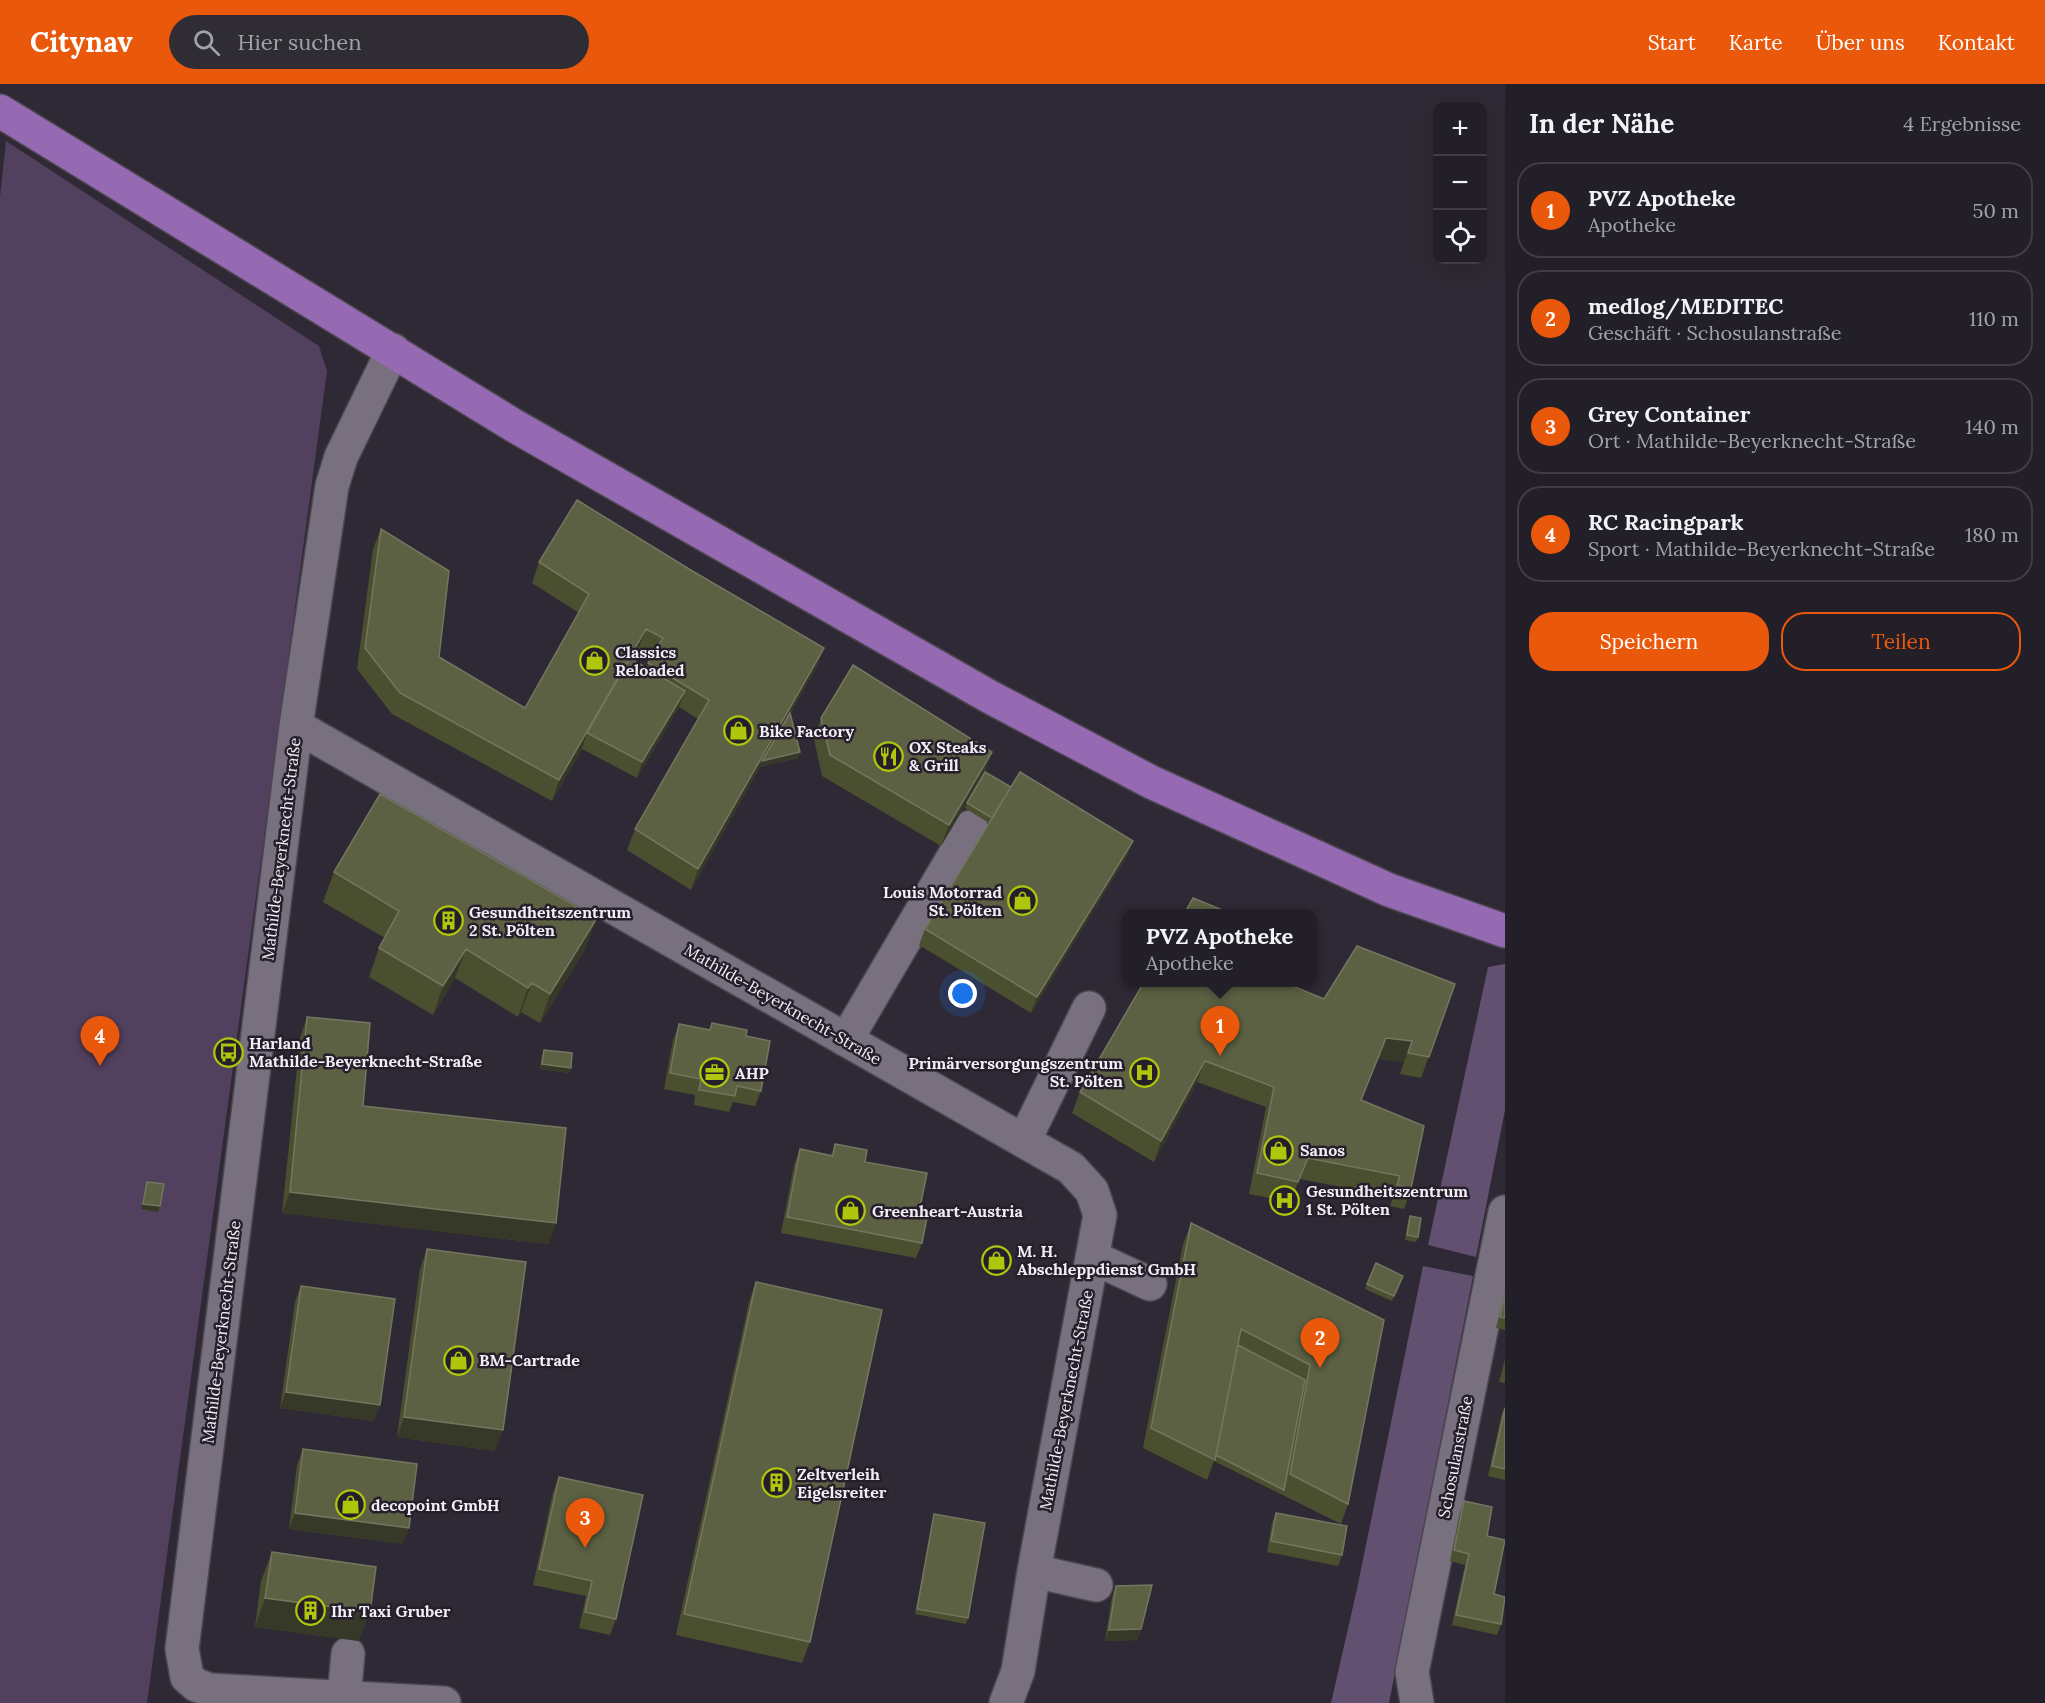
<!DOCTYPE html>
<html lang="de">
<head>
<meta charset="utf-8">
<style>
  :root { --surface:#231f28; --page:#2f2c34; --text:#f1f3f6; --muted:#a3a2a8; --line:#403d45; --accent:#ea580c }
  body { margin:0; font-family:Lora,serif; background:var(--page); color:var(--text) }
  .controls { position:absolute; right:18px; top:18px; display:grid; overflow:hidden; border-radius:12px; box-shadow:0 6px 24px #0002 }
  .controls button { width:54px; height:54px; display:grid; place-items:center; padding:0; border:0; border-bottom:2px solid var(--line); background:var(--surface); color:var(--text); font:30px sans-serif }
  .you { position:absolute; left:963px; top:910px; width:21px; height:21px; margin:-15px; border:4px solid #fff; border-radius:50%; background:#1a73e8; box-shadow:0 0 0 9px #1a73e833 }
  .badge { display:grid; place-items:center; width:39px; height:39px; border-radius:50%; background:var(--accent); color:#fff; font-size:20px; font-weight:700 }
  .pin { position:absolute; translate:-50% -50px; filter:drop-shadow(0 2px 3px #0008) }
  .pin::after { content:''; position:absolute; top:32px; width:21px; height:18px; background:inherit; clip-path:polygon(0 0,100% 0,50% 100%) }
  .popup { position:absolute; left:1122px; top:825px; width:195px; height:78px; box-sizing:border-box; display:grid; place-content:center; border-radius:12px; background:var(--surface); filter:drop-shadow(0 2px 4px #0005); font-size:20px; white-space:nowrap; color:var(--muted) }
  .popup b { font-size:22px; color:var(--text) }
  .popup::after { content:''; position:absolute; left:50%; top:100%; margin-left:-12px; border:12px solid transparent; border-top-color:var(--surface) }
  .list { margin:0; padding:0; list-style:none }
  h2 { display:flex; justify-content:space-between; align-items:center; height:78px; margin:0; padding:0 24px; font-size:26px }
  h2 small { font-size:20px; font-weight:400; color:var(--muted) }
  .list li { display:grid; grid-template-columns:39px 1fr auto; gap:18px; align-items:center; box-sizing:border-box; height:96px; margin:0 12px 12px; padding:0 12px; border:2px solid var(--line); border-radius:24px }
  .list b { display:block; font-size:22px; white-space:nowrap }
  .list p { margin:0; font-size:20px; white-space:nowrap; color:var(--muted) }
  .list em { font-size:20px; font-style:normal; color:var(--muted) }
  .actions { display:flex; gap:12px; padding:18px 24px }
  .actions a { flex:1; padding:14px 0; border:2px solid var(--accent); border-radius:24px; text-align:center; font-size:21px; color:var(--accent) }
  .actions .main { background:var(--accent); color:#fff }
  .icon { flex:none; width:33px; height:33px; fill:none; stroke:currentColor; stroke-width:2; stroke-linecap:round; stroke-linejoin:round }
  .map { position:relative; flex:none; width:1505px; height:1619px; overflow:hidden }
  header { display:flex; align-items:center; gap:36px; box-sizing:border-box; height:84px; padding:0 30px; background:var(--accent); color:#fff }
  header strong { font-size:28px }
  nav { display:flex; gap:33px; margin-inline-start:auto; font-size:21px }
  .search { width:420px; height:54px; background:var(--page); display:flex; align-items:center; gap:15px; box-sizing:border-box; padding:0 21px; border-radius:33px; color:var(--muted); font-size:22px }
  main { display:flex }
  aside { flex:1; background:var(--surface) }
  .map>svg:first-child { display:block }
  .green { fill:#51405e }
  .forest { fill:#625070 }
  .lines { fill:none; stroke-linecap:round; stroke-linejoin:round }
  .minor-casing { stroke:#4c4650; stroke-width:36 }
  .major-casing { stroke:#4c4650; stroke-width:36 }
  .minor { stroke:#78707f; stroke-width:33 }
  .major { stroke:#956ab3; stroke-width:33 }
  .wall { fill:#4a502f; fill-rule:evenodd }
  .shaded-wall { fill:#373928 }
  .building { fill:#5c6144; stroke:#737760; stroke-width:1.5 }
  .labels { text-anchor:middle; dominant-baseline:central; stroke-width:5; stroke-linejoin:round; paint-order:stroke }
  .poi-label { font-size:16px; font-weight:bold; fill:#f2eef6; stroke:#261f2b; text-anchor:start }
  .street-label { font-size:16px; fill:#f2eef6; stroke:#261f2b }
</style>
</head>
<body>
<header>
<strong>Citynav</strong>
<div class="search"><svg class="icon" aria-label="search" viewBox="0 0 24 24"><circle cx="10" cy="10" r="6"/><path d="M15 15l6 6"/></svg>Hier suchen</div>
<nav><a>Start</a><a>Karte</a><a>Über uns</a><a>Kontakt</a></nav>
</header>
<main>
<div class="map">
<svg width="1505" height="1619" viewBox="0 0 1505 1619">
  <rect width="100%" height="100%" fill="#2f2935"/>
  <path class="green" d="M6,57L319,262L327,287L147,1619H0V113Z"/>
  <path class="forest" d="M1505,880V1026L1476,1173L1428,1161L1488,883Z
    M1423,1182L1473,1192L1389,1619H1331L1357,1505Z"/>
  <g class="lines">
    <defs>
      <path id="minor" d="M393,266L341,373L332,402L296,642L182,1565L187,1593L196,1601L210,1606L444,1619
        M296,642L1071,1084L1092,1107L1100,1131L1034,1487L1018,1587L1006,1619
        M846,956L971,743
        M1024,1057L1089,924
        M1092,1173L1150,1200
        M1034,1487L1096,1501
        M344,1613L348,1570
        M1417,1619L1412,1588L1505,1128"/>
      <path id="major" d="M0,27L513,341L990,613L1151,698L1389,806L1505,847"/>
    </defs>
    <use href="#minor" class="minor-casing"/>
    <use href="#major" class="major-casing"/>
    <use href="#minor" class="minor"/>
    <use href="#major" class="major"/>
  </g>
  <path class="wall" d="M381,445L439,573L525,624L579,529L532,499L539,478L689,485L824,564L816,584L790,630L800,668L798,674L760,683L691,806L627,766L635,745L698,635L679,623L637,694L582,665L552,717L392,630L357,585L373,465ZM638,566L652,573L646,584L633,575Z
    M821,634L992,668L985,688L941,762L822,692L814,655Z
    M1011,703L1133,757L1127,772L1031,929L919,861L925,845L989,739L965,724L967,719Z
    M334,788L586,864L540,939L521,928L518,933L455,894L433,931L369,893L379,864L385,854L323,818Z
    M1455,900L1421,994L1400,990L1404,978L1378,975L1361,1017L1411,1104L1404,1125L1390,1122L1393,1113L1300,1095L1290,1118L1249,1110L1266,1023L1197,998L1154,1078L1072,1029L1080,1008L1324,915Z
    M307,933L363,1022L549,1160L282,1129L300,954Z
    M712,939L746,952L761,1007L755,1022L733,1018L729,1028L694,1021L695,1011L664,1005L673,956L679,940L709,946Z
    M544,966L571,984L569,989L540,985L542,971Z
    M835,1060L865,1078L918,1133L922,1159L916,1174L781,1149L794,1081L800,1065L831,1071Z
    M147,1098L160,1122L158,1128L141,1125L145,1104Z
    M1410,1132L1418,1153L1416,1158L1405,1156L1408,1138Z
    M1191,1139L1384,1236L1348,1420L1341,1440L1214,1377L1207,1396L1143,1364L1183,1160Z
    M427,1165L495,1367L397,1353L420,1185Z
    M1403,1192L1392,1217L1365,1205L1367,1200Z
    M756,1198L810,1558L802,1579L676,1551L749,1218Z
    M301,1202L374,1337L280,1324L295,1218Z
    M1505,1209V1246L1496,1244Z
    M1505,1275V1299L1499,1298Z
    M1505,1322V1396L1488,1392L1502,1329Z
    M303,1365L403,1460L289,1445L297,1381Z
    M559,1393L616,1535L610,1551L579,1544L586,1512L533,1501L553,1408Z
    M1464,1417L1487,1452L1494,1510L1501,1540L1497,1551L1452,1541L1465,1481L1450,1477L1460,1428Z
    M1276,1429L1342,1471L1338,1482L1267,1468L1272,1439Z
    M934,1430L968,1534L966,1540L915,1530L933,1436Z
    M272,1468L359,1557L255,1543L261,1497Z
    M1116,1502L1141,1545L1137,1556L1105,1557L1112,1513Z"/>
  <path class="shaded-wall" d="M646,545L638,566L590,650L587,649L582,665L552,717L559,696Z
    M824,564L816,584L764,677L800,668L798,674L760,683L691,806L698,785Z
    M685,607L679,623L637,694L642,678Z
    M992,668L985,688L941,762L949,741Z
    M1133,757L1127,772L1031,929L1037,913Z
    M597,834L586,864L540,939L550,910Z
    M466,865L455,894L433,931L443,902Z
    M532,899L521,928L518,933L528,904Z
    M1386,954L1412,957L1404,978L1378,975L1353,1037Z
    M1205,977L1197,998L1154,1078L1161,1057Z
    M542,980L571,984L569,989L540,985Z
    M1308,1074L1300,1095L1290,1118L1298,1098Z
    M290,1108L556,1139L549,1160L282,1129Z
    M143,1120L160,1122L158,1128L141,1125Z
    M286,1308L380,1321L374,1337L280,1324Z
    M404,1333L503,1346L495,1367L397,1353Z
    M295,1429L409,1444L403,1460L289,1445Z
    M265,1514L370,1528L359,1557L255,1543Z
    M1141,1545L1137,1556L1105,1557L1109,1546Z"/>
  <path class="building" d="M577,416L689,485L824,564L698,785L635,745L709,616L648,579L663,554L646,545L559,696L400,609L365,564L381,445L449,487L439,573L525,624L589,510L539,478Z
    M630,574L685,607L642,678L587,649Z
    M853,581L992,668L949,741L830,671L821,634Z
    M790,629L800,668L762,677Z
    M985,688L1011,703L992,734L967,719Z
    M1020,688L1133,757L1037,913L925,845Z
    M380,710L597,834L550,910L532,899L528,904L466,865L443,902L379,864L399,827L334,788Z
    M1193,814L1232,830H1184Z
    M1357,862L1455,900L1429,973L1408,969L1412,957L1386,954L1361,1016L1424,1042L1411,1104L1397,1101L1400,1092L1308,1074L1298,1098L1257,1089L1274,1003L1205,977L1161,1057L1080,1008L1144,898H1283L1324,915Z
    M307,933L370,939L363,1022L566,1044L556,1139L290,1108Z
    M712,939L747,946L746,952L770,957L761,1007L737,1002L735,1012L699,1006L701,995L670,989L679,940L710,946Z
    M544,966L572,969L571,984L542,980Z
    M835,1060L867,1066L865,1078L927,1089L918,1133L927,1134L922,1159L787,1133L800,1065L833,1072Z
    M147,1098L164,1100L160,1122L143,1120Z
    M1410,1132L1421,1134L1418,1153L1407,1151Z
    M1191,1139L1384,1236L1348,1420L1290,1390L1310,1281L1241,1245L1215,1376L1151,1344Z
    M427,1165L526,1178L503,1346L404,1333Z
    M1376,1179L1403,1192L1394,1212L1367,1200Z
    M756,1198L882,1226L810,1558L684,1530Z
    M301,1202L395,1215L380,1321L286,1308Z
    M1505,1211V1234L1500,1233Z
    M1238,1261L1305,1296L1284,1406L1216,1371Z
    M1505,1324V1385L1492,1382Z
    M303,1365L417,1380L409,1444L295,1429Z
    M559,1393L643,1411L616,1535L585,1528L592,1497L539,1485Z
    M1464,1417L1492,1423L1487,1452L1505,1456L1494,1510L1505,1513L1501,1540L1456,1531L1469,1470L1454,1466Z
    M1276,1429L1347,1442L1342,1471L1271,1457Z
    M934,1430L985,1439L968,1534L917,1525Z
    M272,1468L376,1483L370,1528L265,1514Z
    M1152,1501L1141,1545L1109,1546L1116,1502Z"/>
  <defs>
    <symbol id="shop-ring" viewBox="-11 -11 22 22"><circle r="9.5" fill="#261f2b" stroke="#aec60b" stroke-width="1.5"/><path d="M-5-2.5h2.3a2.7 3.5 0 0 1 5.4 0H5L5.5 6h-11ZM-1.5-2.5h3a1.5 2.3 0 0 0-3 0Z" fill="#aec60b"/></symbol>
    <symbol id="restaurant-ring" viewBox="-11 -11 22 22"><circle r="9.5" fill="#261f2b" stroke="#aec60b" stroke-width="1.5"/><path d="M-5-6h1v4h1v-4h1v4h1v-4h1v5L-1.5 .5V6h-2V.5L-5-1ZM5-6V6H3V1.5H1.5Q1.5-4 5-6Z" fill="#aec60b"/></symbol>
    <symbol id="building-ring" viewBox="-11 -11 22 22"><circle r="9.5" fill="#261f2b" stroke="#aec60b" stroke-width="1.5"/><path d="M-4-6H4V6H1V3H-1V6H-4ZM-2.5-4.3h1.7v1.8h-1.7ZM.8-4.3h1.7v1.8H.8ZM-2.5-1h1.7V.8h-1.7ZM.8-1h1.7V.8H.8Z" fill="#aec60b"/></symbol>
    <symbol id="bus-ring" viewBox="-11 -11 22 22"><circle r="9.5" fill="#261f2b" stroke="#aec60b" stroke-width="1.5"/><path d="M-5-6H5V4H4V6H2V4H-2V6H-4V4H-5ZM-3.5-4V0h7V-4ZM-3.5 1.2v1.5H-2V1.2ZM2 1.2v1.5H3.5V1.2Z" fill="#aec60b"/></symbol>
    <symbol id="hospital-ring" viewBox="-11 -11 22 22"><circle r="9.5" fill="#261f2b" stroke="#aec60b" stroke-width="1.5"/><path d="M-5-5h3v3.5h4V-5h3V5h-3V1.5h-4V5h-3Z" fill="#aec60b"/></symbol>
    <symbol id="office-ring" viewBox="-11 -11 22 22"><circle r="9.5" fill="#261f2b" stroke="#aec60b" stroke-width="1.5"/><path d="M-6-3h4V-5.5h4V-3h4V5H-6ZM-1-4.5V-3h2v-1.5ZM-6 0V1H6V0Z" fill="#aec60b"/></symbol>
  </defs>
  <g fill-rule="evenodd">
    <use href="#shop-ring" x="578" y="560" width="33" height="33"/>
    <use href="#shop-ring" x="722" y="630" width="33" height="33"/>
    <use href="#restaurant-ring" x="872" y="656" width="33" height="33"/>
    <use href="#shop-ring" x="1006" y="800" width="33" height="33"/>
    <use href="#building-ring" x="432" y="820" width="33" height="33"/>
    <use href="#bus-ring" x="212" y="952" width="33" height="33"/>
    <use href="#hospital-ring" x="1128" y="972" width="33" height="33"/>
    <use href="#office-ring" x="698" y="972" width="33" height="33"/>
    <use href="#shop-ring" x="1262" y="1050" width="33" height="33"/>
    <use href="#hospital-ring" x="1268" y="1100" width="33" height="33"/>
    <use href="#shop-ring" x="834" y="1110" width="33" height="33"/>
    <use href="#shop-ring" x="980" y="1160" width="33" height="33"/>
    <use href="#shop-ring" x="442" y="1260" width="33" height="33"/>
    <use href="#building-ring" x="760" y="1382" width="33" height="33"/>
    <use href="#shop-ring" x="334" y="1404" width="33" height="33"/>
    <use href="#building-ring" x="294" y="1510" width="33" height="33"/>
  </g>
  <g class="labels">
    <g class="poi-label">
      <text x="615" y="568">Classics<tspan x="615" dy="18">Reloaded</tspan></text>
      <text x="759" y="647">Bike Factory</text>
      <text x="909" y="663">OX Steaks<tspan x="909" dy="18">&amp; Grill</tspan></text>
      <text x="1002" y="808" text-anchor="end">Louis Motorrad<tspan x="1002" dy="18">St. Pölten</tspan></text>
      <text x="469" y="828">Gesundheitszentrum<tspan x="469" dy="18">2 St. Pölten</tspan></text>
      <text x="249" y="959">Harland<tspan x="249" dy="18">Mathilde-Beyerknecht-Straße</tspan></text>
      <text x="1123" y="979" text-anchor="end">Primärversorgungszentrum<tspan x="1123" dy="18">St. Pölten</tspan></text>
      <text x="735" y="989">AHP</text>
      <text x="1300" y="1066">Sanos</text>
      <text x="1306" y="1107">Gesundheitszentrum<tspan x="1306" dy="18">1 St. Pölten</tspan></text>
      <text x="872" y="1127">Greenheart-Austria</text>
      <text x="1017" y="1167">M. H.<tspan x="1017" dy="18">Abschleppdienst GmbH</tspan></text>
      <text x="479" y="1276">BM-Cartrade</text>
      <text x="797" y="1390">Zeltverleih<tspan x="797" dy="18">Eigelsreiter</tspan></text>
      <text x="371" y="1421">decopoint GmbH</text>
      <text x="331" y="1527">Ihr Taxi Gruber</text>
    </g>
    <g class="street-label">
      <text transform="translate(281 765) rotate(-83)">Mathilde-Beyerknecht-Straße</text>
      <text transform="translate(783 920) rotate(30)">Mathilde-Beyerknecht-Straße</text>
      <text transform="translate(221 1248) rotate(-83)">Mathilde-Beyerknecht-Straße</text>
      <text transform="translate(1066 1316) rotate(-79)">Mathilde-Beyerknecht-Straße</text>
      <text transform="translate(1455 1373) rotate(-79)">Schosulanstraße</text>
    </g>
  </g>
</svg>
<div class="controls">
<button>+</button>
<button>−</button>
<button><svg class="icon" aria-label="locate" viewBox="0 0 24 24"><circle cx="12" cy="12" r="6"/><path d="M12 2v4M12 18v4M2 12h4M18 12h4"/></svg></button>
</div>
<div class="you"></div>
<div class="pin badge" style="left:1220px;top:972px">1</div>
<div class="popup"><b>PVZ Apotheke</b>Apotheke</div>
<div class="pin badge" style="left:1320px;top:1284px">2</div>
<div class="pin badge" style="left:585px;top:1464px">3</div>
<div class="pin badge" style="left:100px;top:982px">4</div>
</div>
<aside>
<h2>In der Nähe<small>4 Ergebnisse</small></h2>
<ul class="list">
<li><span class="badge">1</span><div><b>PVZ Apotheke</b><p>Apotheke</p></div><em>50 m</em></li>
<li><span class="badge">2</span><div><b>medlog/MEDITEC</b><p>Geschäft · Schosulanstraße</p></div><em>110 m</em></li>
<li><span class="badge">3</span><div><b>Grey Container</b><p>Ort · Mathilde-Beyerknecht-Straße</p></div><em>140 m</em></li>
<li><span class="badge">4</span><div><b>RC Racingpark</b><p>Sport · Mathilde-Beyerknecht-Straße</p></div><em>180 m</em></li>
</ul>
<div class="actions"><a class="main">Speichern</a><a>Teilen</a></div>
</aside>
</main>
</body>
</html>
